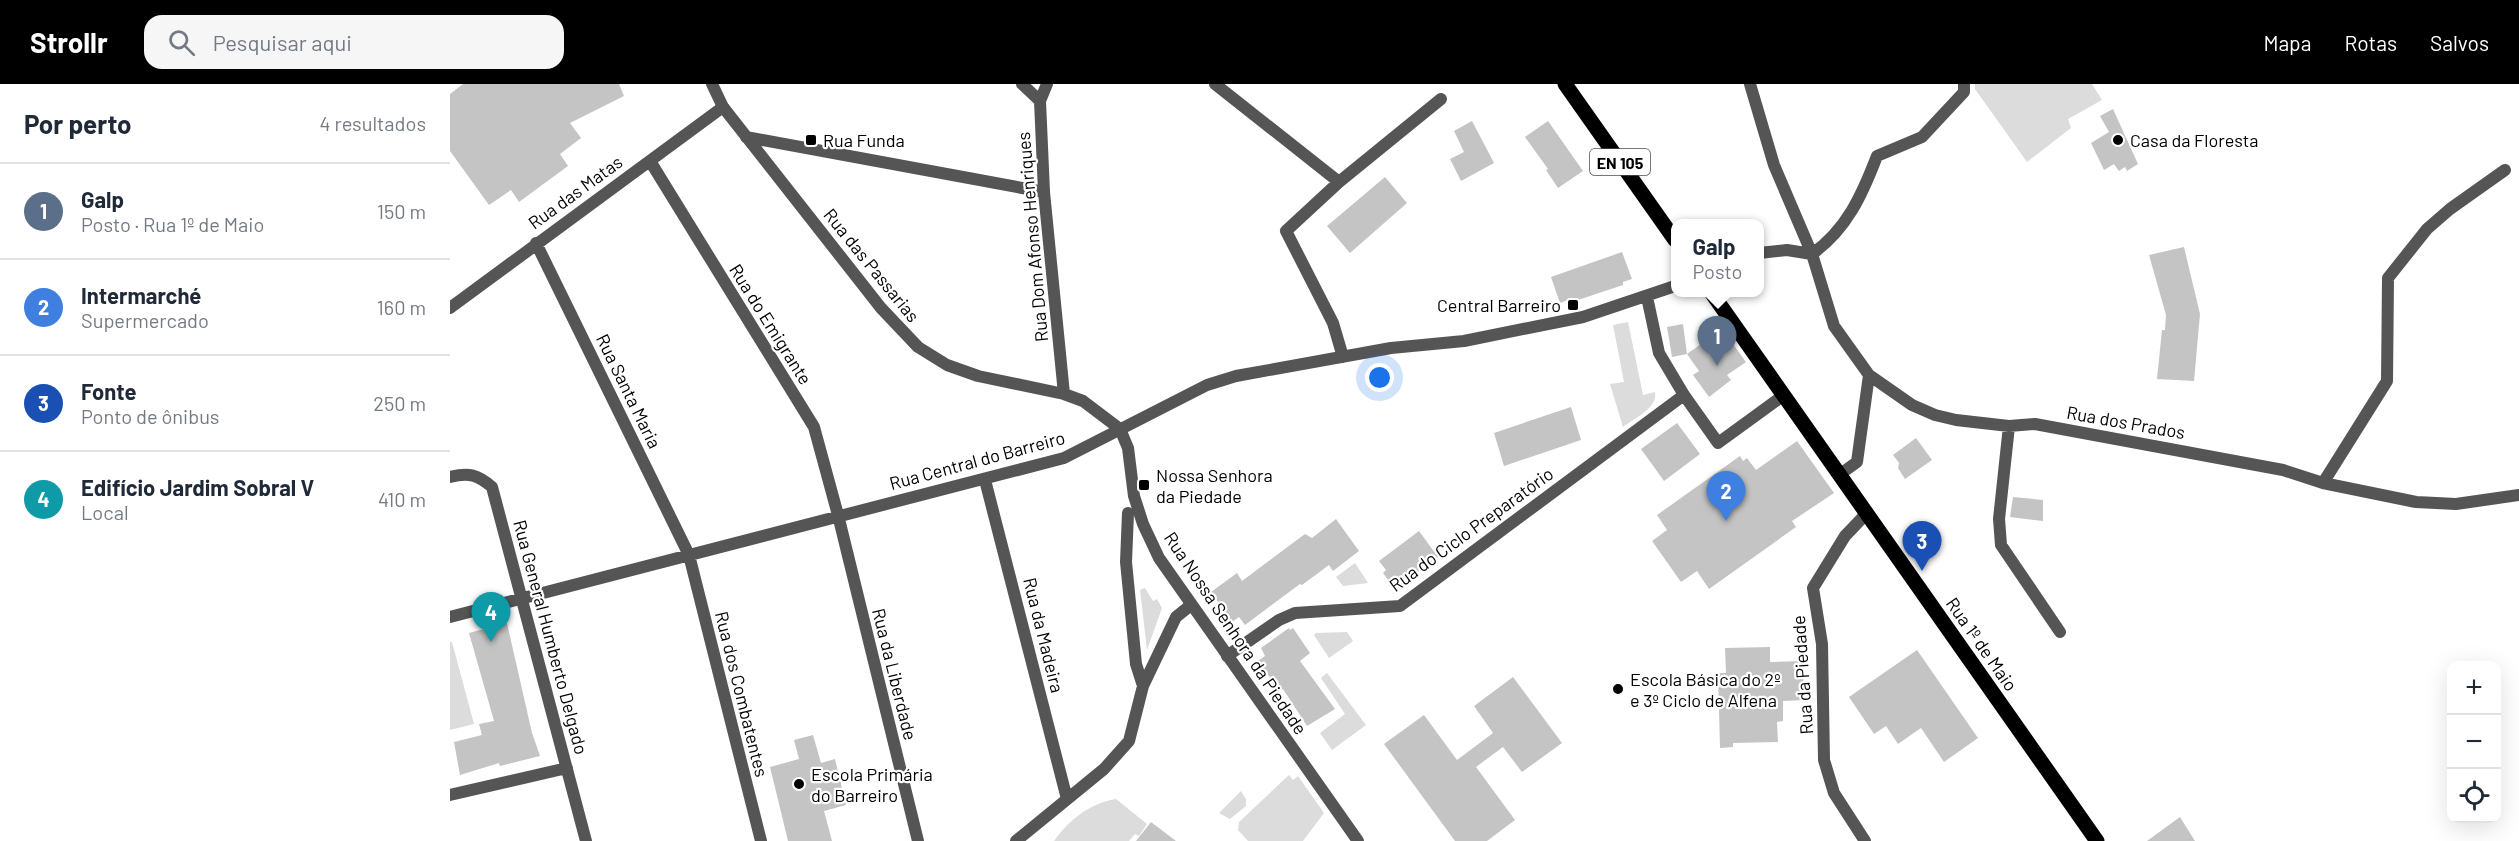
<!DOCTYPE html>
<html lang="pt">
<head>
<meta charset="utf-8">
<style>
  :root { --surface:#fff; --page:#f6f6f7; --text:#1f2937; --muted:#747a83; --line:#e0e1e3; --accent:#000 }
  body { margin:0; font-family:Barlow,sans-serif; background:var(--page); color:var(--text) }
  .controls { position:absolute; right:18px; bottom:18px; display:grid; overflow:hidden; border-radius:12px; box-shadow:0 6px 24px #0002 }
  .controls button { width:54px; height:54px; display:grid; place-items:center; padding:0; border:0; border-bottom:2px solid var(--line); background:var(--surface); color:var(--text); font:30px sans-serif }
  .you { position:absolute; left:930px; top:294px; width:21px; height:21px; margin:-15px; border:4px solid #fff; border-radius:50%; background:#1a73e8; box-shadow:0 0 0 9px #1a73e833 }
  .badge { display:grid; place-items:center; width:39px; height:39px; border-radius:50%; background:var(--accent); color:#fff; font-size:20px; font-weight:700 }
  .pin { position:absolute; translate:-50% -50px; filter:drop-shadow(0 2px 3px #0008) }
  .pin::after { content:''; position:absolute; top:32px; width:21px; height:18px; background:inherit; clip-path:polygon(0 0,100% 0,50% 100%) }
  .popup { position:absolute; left:1221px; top:135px; width:93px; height:78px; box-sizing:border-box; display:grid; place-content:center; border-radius:12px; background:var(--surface); filter:drop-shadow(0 2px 4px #0005); font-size:20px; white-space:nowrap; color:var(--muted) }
  .popup b { font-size:22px; color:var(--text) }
  .popup::after { content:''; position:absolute; left:50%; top:100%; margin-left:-12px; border:12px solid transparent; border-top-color:var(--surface) }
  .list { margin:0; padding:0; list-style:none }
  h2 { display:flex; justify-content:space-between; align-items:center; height:78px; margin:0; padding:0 24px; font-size:26px }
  h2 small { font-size:20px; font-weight:400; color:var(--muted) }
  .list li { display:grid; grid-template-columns:39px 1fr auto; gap:18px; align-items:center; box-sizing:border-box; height:96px; padding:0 24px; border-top:2px solid var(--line) }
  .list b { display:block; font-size:22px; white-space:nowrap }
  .list p { margin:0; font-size:20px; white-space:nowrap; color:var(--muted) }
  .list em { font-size:20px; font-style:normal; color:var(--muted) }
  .icon { flex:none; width:33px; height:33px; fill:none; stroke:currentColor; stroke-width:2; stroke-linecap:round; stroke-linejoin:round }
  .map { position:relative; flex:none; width:2069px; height:757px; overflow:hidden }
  header { display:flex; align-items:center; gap:36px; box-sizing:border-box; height:84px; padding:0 30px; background:var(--accent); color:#fff }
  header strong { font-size:28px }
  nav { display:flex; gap:33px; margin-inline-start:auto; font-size:21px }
  .search { width:420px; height:54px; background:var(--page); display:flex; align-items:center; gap:15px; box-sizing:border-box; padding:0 21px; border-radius:18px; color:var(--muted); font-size:22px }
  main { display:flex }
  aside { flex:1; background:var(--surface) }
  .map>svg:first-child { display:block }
  .green { fill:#dcdcdc }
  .building { fill:#c4c4c4 }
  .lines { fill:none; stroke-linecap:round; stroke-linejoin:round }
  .minor { stroke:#555; stroke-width:12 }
  .tertiary { stroke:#555; stroke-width:12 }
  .primary { stroke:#000; stroke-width:15 }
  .poi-dot { fill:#000; stroke:#fff; stroke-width:2 }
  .labels { text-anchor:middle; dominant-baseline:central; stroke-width:4.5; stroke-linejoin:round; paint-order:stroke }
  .shield { fill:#fff; stroke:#4c4c4c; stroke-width:1.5 }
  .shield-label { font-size:16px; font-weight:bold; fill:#000 }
  .poi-label { font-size:18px; fill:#000; stroke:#fff; text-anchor:start }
  .street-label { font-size:18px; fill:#000; stroke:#fff }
</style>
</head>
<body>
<header>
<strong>Strollr</strong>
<div class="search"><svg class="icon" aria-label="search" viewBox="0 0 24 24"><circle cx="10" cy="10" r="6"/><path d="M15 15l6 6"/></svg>Pesquisar aqui</div>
<nav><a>Mapa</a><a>Rotas</a><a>Salvos</a></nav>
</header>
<main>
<aside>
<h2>Por perto<small>4 resultados</small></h2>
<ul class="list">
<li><span class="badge" style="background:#5c6f8a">1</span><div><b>Galp</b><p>Posto · Rua 1º de Maio</p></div><em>150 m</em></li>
<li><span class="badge" style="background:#3f7fe0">2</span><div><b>Intermarché</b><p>Supermercado</p></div><em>160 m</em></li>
<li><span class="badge" style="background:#1a4fb4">3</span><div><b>Fonte</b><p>Ponto de ônibus</p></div><em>250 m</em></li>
<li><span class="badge" style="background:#0f9aa8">4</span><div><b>Edifício Jardim Sobral V</b><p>Local</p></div><em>410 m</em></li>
</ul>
</aside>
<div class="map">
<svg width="2069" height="757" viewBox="0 0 2069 757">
  <rect width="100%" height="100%" fill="#fff"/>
  <path class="green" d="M1525,0H1642L1652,16L1618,35L1621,44L1577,78L1525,5Z
    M1178,238L1193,311L1205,308C1208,324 1185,334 1173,343L1160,300L1174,298L1163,241Z
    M905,479L918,499L893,502L886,493Z
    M695,504L703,517L707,515L712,524L697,566L690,506Z
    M897,548L903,557L879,574L864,551L866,549Z
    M0,558H2L24,640L0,646Z
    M877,589L916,641L882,666L870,649L895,630L871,594Z
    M839,691L843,696L848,692L874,729L853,757H798L788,746L789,738Z
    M791,707L796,715V722L780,735L769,729Z
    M666,715L697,740L689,752L685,750L679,757H604C620,735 639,720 666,715Z"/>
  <path class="building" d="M13,0H169L174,12L120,39L131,54L110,70L118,82L69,118L61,106L39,121L0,67V10Z
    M1663,25L1688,80L1677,87L1675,83L1669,87L1664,80L1654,86L1641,59L1659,48L1650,32Z
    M1022,37L1044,79L1011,97L1000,75L1014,68L1004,47Z
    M1098,37L1133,87L1108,104L1096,86L1098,85L1075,53Z
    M935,93L957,119L900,169L877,142Z
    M1734,163L1750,230L1744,297L1707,295L1712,246H1715L1716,231L1699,171Z
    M1172,168L1182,195L1173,198V201L1119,219L1118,216L1110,219L1101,193Z
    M1233,240L1237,270L1222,273L1217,243Z
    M1272,245L1296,278L1277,291L1281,296L1259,313L1243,291L1249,287L1237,270Z
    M1121,323L1131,356L1054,382L1044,349Z
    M1227,339L1250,370L1214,397L1191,365Z
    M1466,354L1482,376L1455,395L1448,384L1449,379L1443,371Z
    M1347,357L1384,409L1342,437L1346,443L1259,505L1247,487L1231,498L1202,457L1217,446L1207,431L1290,372L1293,377L1297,374L1306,386Z
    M1563,413L1593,416V437L1560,433Z
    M886,435L909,467L883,487L879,481L852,501L850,500L795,541L789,533L782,538L761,508L787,489L792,497L855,450L862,454Z
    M969,447L988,473L945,505L933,489L936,486L929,477Z
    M57,539L82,649L90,672L50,682L49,679L10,691L4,658L32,651L29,640L44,637L19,549Z
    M839,544L840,546L843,544L860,569L850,577L885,625L857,642L833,605L830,607L808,577L815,572L811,564Z
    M1320,563V578L1353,577L1354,616L1333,617V637L1327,638L1328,658L1283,659V663L1270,664L1268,589H1276L1275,564Z
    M1467,566L1528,654L1494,678L1471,644L1448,660L1436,642L1424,650L1399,613Z
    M1063,593L1112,659L1072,688L1053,663L1026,683L1065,736L1037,757H1005L934,660L974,631L1007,676L1043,649L1024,622Z
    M363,651L371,679L385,675L396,721L374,727L382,757H338L320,683L349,675L344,656Z
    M1730,733L1745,757H1697Z
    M701,738L726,757H686Z"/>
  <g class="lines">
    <path class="minor" d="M572,0L590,17L594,108
      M765,0L889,98
      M1300,0L1324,81L1362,170L1384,242L1419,291L1462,321L1485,331L1506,336L1559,342L1585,340L1833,386L1873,399L1966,418L2006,420L2069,411
      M590,17L597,0
      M200,77L364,343L388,431L468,757
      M86,159L239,471L311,757
      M1309,169L1337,166L1362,170
      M1362,170C1397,145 1412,111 1427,72L1472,53L1514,8V0
      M1197,213L1209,269L1234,311L1268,359L1334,311
      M0,224L273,23
      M893,273L883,239L836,147L889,98L991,15
      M1559,342L1549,435L1551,461L1610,548
      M1389,391L1407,378L1419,291
      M0,393C19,388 28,391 42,403L136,757
      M535,396L617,715
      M1873,399L1937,297L1938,194L1977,145L2000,125L2055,86
      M678,429L676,478L686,580L693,602
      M0,533L614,374L757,301L786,292L941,264L1014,257L1133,233L1225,202
      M777,572L829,536L845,529L950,522L1234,311
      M0,711L117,684
      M566,757L654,685L679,657L693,602L726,533L741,521
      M1415,757L1384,709L1374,676L1372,560L1363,504L1395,452L1416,430"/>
    <path class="tertiary" d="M262,0L273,23L431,224L468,263L497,281L528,292L614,310L633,317L670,345L678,364L684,412L693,440L709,474L908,757
      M296,53L594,108L614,310"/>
    <path class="primary" d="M1115,0L1225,156
      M1261,208L1647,757"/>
  </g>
  <g class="poi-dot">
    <rect x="355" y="50" width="12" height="12" rx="3"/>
    <circle cx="1668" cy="56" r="6"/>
    <rect x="1117" y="215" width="12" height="12" rx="3"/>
    <rect x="688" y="395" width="12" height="12" rx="3"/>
    <circle cx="1168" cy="605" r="6"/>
    <circle cx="349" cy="700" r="6"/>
  </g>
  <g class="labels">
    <rect class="shield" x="1140" y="65" width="60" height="26" rx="4.5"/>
    <g class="shield-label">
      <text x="1170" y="78">EN 105</text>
    </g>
    <g class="poi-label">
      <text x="373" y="56">Rua Funda</text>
      <text x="1680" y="56">Casa da Floresta</text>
      <text x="1111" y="221" text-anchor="end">Central Barreiro</text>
      <text x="706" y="391">Nossa Senhora<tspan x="706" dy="21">da Piedade</tspan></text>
      <text x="1180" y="595">Escola Básica do 2º<tspan x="1180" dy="21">e 3º Ciclo de Alfena</tspan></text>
      <text x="361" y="690">Escola Primária<tspan x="361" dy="21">do Barreiro</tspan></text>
    </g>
    <g class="street-label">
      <text transform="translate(125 108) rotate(-36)">Rua das Matas</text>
      <text transform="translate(582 153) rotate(-95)">Rua Dom Afonso Henriques</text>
      <text transform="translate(422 181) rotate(51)">Rua das Passarias</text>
      <text transform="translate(321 240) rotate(58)">Rua do Emigrante</text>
      <text transform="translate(179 307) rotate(64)">Rua Santa Maria</text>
      <text transform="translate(1676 338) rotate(10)">Rua dos Prados</text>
      <text transform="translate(527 376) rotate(-15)">Rua Central do Barreiro</text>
      <text transform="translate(1021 445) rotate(-36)">Rua do Ciclo Preparatório</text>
      <text transform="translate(786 549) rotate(56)">Rua Nossa Senhora da Piedade</text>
      <text transform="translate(594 551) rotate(76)">Rua da Madeira</text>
      <text transform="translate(101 553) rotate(75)">Rua General Humberto Delgado</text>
      <text transform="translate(1532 560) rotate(55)">Rua 1º de Maio</text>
      <text transform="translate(445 590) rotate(76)">Rua da Liberdade</text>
      <text transform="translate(1352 591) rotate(-94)">Rua da Piedade</text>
      <text transform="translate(292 610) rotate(76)">Rua dos Combatentes</text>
    </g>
  </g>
</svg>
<div class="controls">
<button>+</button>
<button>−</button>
<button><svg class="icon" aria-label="locate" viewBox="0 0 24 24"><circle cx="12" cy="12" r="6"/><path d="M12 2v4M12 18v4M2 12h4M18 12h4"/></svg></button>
</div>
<div class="you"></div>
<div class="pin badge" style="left:1267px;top:282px;background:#5c6f8a">1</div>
<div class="popup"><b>Galp</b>Posto</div>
<div class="pin badge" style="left:1276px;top:437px;background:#3f7fe0">2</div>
<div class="pin badge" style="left:1472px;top:487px;background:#1a4fb4">3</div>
<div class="pin badge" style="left:41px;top:558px;background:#0f9aa8">4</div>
</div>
</main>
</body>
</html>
